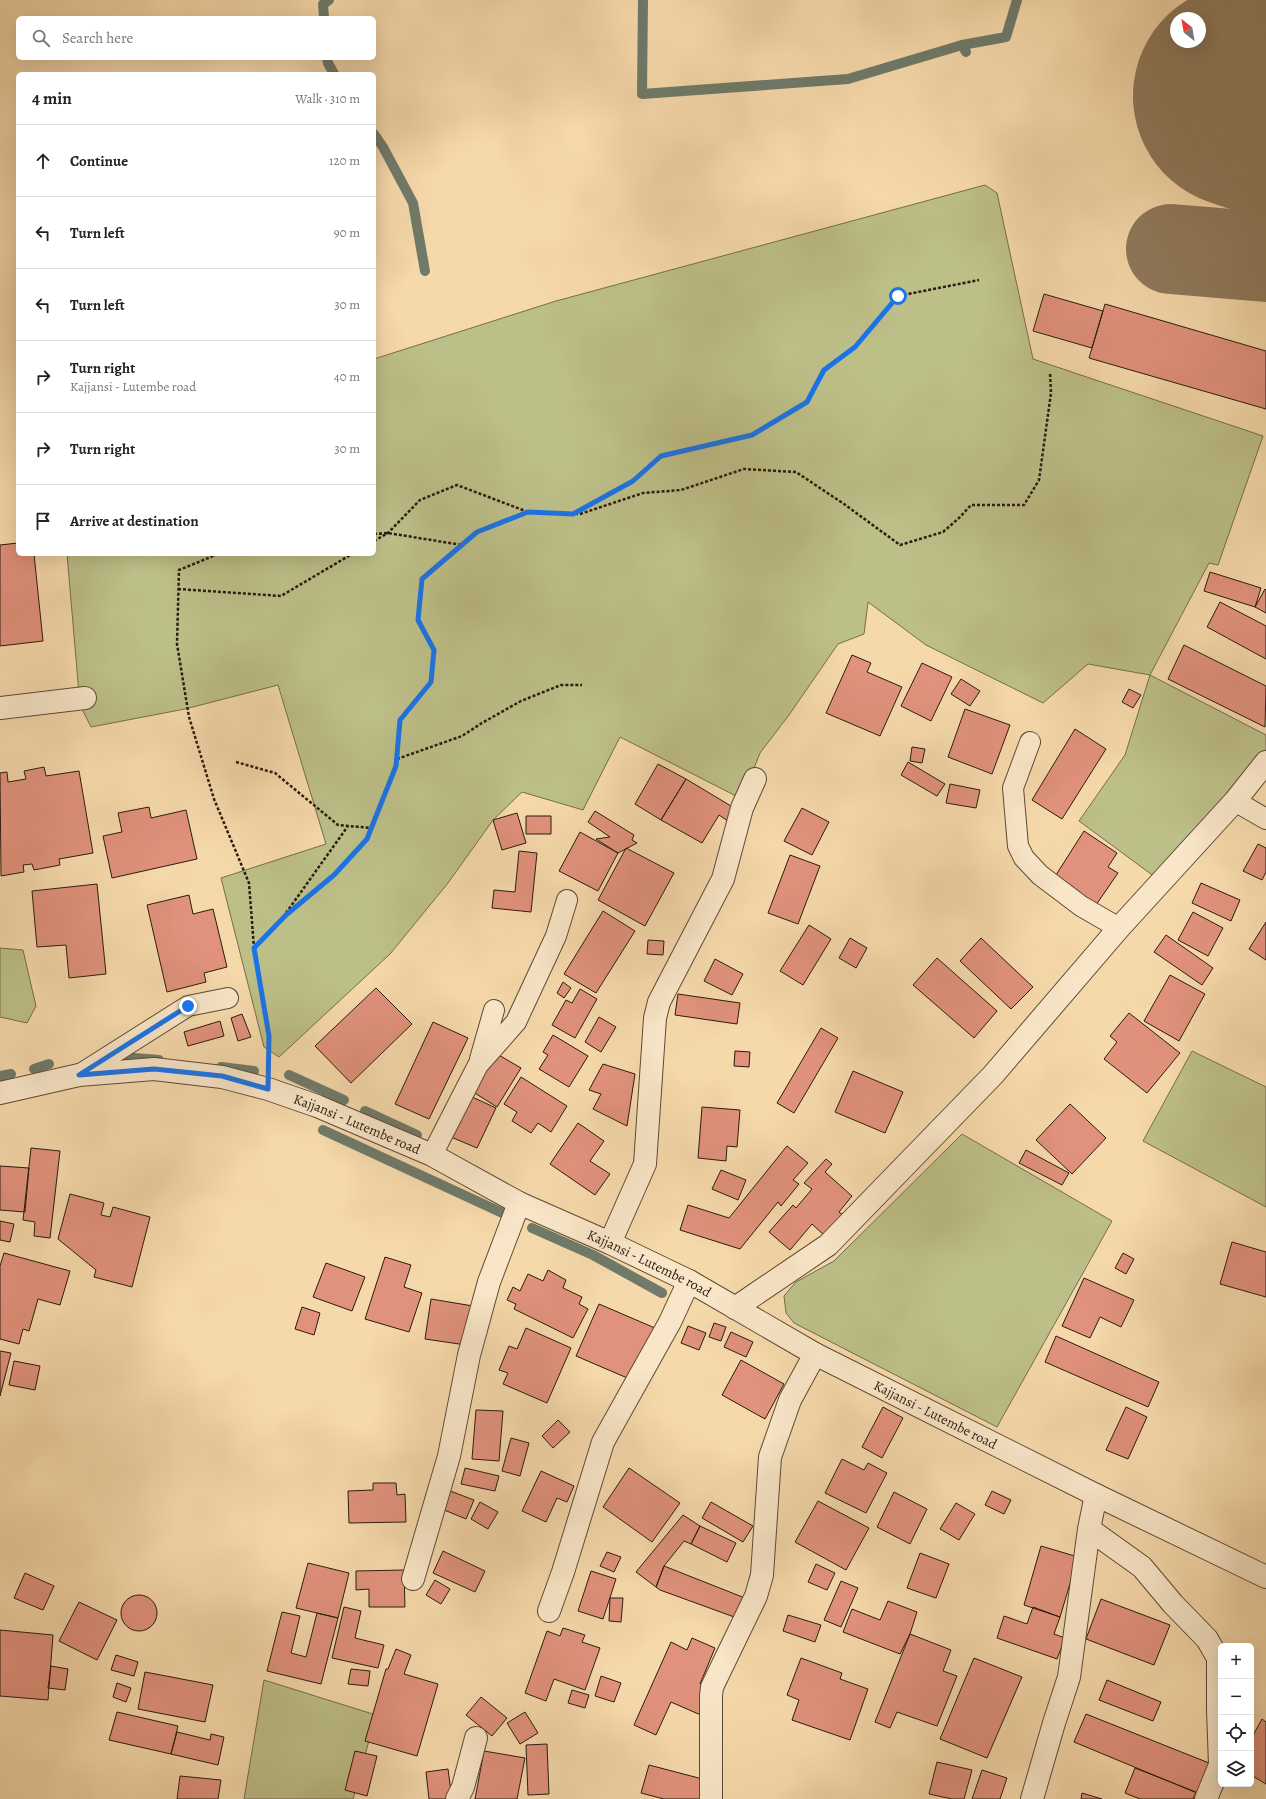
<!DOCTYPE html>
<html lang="en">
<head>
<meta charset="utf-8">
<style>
  :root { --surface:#fff; --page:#f2f2f2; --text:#222; --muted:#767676; --line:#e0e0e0 }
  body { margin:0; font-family:Alegreya,serif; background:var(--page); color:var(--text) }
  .controls { position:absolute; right:12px; bottom:12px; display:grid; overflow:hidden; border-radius:6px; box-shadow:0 4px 16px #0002 }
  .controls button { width:36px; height:36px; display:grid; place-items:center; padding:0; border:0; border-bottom:1px solid var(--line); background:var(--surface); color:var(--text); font:20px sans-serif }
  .compass { position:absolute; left:1170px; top:12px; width:36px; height:36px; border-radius:50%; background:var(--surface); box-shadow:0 4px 16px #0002; rotate:329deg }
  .stop { position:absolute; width:12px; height:12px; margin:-9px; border:3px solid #1a73e8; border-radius:50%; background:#fff }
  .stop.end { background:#1a73e8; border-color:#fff; box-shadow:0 1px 4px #0008 }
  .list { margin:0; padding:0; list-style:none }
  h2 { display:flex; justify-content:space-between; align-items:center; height:52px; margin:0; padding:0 16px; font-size:17px }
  h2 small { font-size:13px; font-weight:400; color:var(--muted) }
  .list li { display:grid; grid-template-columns:26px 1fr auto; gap:12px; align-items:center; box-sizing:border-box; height:72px; padding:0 16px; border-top:1px solid var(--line) }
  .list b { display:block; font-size:15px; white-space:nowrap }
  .list p { margin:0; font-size:13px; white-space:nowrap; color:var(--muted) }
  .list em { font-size:13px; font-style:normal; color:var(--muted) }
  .icon { flex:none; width:22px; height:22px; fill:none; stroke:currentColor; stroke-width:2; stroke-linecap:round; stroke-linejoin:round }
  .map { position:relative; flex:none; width:1266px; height:1799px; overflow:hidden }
  .search { position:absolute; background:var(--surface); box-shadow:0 4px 16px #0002; left:16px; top:16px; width:360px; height:44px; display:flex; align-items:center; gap:10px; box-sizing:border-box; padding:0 14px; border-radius:6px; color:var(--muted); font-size:15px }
  .panel { position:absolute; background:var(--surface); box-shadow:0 4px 16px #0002; left:16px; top:72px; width:360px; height:484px; border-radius:6px }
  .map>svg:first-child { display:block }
  .green { fill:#bdbf88; stroke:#746d4b }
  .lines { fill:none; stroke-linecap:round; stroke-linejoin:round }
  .stream { stroke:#6f7a6a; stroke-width:10 }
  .taxiway { stroke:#907a5c; stroke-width:90 }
  .runway { stroke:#907a5c; stroke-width:224 }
  .building { fill:#e1927c; stroke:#2a1b0e }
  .service-casing { stroke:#5d4a35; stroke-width:22 }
  .minor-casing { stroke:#5d4a35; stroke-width:24 }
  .tertiary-casing { stroke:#5d4a35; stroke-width:24 }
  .path { stroke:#2a1b0e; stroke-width:2.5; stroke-dasharray:3 2; stroke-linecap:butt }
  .service { stroke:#f9e6c8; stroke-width:20 }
  .minor { stroke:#f9e6c8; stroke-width:22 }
  .tertiary { stroke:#f9e6c8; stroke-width:22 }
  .route { stroke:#1a73e8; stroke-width:5 }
  .labels { text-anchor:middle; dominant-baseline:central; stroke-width:3; stroke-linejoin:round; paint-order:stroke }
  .street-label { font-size:14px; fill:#2a1b0e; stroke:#f9e6c8 }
</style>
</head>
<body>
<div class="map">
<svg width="1266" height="1799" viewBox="0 0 1266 1799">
  <rect width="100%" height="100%" fill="#f6d9ab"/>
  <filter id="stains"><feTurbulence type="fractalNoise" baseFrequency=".005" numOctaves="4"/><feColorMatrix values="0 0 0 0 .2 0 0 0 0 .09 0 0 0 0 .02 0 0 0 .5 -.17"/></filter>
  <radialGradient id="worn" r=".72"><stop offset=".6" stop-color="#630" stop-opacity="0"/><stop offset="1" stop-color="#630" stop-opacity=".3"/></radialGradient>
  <path class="green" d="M985,185L997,193L1033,359L1263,436L1218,565L1209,563L1150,675L1266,735V750L1155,877L1079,821L1125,755L1150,675L1088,664L1043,703L926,645L868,602L864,634L838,644L789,715L760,753L742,799L620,737L583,810L522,792L493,820L448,883L390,954L279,1057L264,1047L221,878L326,844L278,685L185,709L91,727L80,705L67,554H374V359L556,301Z
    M0,948L23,950L36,1006L27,1023L0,1017Z
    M1192,1051L1266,1087V1207L1143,1141Z
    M962,1134L1112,1221L997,1427L794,1323L786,1313L784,1296L796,1282L834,1261Z
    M264,1680L376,1715L353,1799H244Z"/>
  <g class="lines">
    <path class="stream" d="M643,0L642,94L848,79L962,45
      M324,18L323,4L329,0
      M966,52L962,45L1006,37L1017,0
      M327,58L328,63L334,74
      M374,134L383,147L413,203L425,271
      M122,1060L134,1058L159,1060
      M221,1067L254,1071
      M34,1069L49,1064
      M289,1075L344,1100
      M0,1076L11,1074
      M365,1111L417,1135
      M323,1130L511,1217
      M532,1228L593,1255L662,1293"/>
    <path class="taxiway" d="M1171,249L1266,257"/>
    <path class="runway" d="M1245,96L1266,103"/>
  </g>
  <path class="building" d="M1044,294L1103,311L1092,348L1033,331Z
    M1105,304L1266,351V409L1089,358Z
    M18,543V554H34L43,641L0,646V545Z
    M1210,572L1261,588L1255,607L1204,591Z
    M1265,589L1266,590V613L1255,607Z
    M1220,602L1266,626V659L1207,627Z
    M1184,645L1266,686L1265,727L1168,679Z
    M852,655L871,663L867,672L902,687L880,736L826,713Z
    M922,663L952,677L931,721L901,706Z
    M961,679L980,691L970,706L951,694Z
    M1129,689L1141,695L1133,708L1122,702Z
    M965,709L1010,725L992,774L948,757Z
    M1075,729L1106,749L1062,819L1032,800Z
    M912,747L925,749L922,763L910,761Z
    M908,762L945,784L937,796L901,775Z
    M658,764L686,779L661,820L635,804Z
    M44,767L46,776L79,771L93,853L59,859L60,865L34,870L32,864L23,865L24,872L1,876L0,773L7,772L8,782L26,779L24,771Z
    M686,779L736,809L728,821L719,815L702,843L661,820Z
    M950,784L980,790L976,808L946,803Z
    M149,807L151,818L186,810L197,859L112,878L103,836L122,832L118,813Z
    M802,808L829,822L812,855L784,841Z
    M595,811L634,835L632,840L637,843L618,853L596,839L610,837L588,822Z
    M517,813L526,843L502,850L493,820Z
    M526,816H551V834H526Z
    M1084,831L1117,853L1108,867L1118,873L1096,905L1054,878Z
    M580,832L618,853L598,891L559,871Z
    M1258,844L1266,848V872L1262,880L1243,871Z
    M626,848L674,873L645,926L598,900Z
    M519,851L537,853L531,912L492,908L494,890L515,892Z
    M790,855L820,866L798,924L768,913Z
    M1201,883L1240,900L1231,921L1192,903Z
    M97,884L106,974L69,978L66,945L37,947L32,891Z
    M189,895L193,914L213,909L227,967L204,973L206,982L167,992L147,905Z
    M603,911L635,931L596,993L564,974Z
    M1193,912L1223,928L1208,956L1178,940Z
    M1266,922V960L1249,949Z
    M809,925L831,939L803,985L780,971Z
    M1166,935L1213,968L1202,985L1154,952Z
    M850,938L867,948L856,968L839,958Z
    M981,938L1033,987L1011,1009L960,961Z
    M648,940L664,941L663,955L647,954Z
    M937,958L997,1011L974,1038L913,985Z
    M715,959L743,974L732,995L704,981Z
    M1170,975L1205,994L1179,1041L1144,1021Z
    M563,982L571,988L564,998L557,993Z
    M376,988L412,1024L351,1083L315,1046Z
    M580,989L597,999L575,1038L552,1025L566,1000L572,1003Z
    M678,994L740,1003L737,1024L675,1015Z
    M1129,1013L1180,1053L1147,1093L1104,1059L1117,1042L1110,1036Z
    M242,1014L251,1037L238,1041L231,1018Z
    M599,1017L616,1027L601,1052L585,1042Z
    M220,1021L224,1036L188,1046L184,1032Z
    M433,1022L468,1038L429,1119L395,1104Z
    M821,1028L838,1038L794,1113L777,1103Z
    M553,1035L588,1056L569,1087L539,1069L548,1055L543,1052Z
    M735,1051L750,1052L749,1067L734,1066Z
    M497,1054L521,1068L497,1107L473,1092Z
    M603,1064L635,1074L627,1126L593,1109L601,1094L589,1090Z
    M853,1071L903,1092L885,1133L835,1112Z
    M521,1077L567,1106L551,1132L538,1123L531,1133L512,1121L517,1112L504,1104Z
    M470,1096L496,1108L477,1148L451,1137Z
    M1070,1104L1106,1138L1072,1174L1036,1140Z
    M702,1107L740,1110L737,1147L727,1146L726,1161L698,1158Z
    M578,1123L604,1141L590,1161L610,1174L595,1195L550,1164Z
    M787,1146L808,1163L793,1180L799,1184L781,1206L778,1202L740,1249L680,1230L688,1205L729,1218Z
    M31,1148L60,1151L50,1238L34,1236L35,1222L23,1220Z
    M1026,1150L1069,1173L1062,1185L1019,1163Z
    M826,1159L832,1164L825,1172L852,1196L839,1212L843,1215L825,1236L812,1224L790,1250L769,1232L793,1205L796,1208L812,1189L804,1183Z
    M0,1166L29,1168L25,1212L0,1210Z
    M721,1170L746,1180L738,1200L712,1189Z
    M70,1194L104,1203L101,1215L110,1217L113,1207L150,1217L132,1287L94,1277L96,1270L58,1239Z
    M0,1221L14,1224L10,1242L0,1240Z
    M1232,1242L1266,1252V1297L1220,1284Z
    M4,1253L70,1271L60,1305L38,1299L29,1331L23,1329L19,1344L0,1339V1266Z
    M1123,1253L1134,1259L1126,1274L1115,1268Z
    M385,1257L411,1265L404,1287L422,1293L409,1332L365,1319Z
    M326,1263L365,1277L352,1311L313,1297Z
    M548,1270L566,1280L563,1288L582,1297L579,1304L588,1309L573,1338L514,1309L516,1304L507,1300L513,1287L520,1291L528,1274L543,1281Z
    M1084,1278L1134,1300L1121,1327L1100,1317L1090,1338L1062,1326Z
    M431,1299L473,1306L466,1345L425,1339Z
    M599,1304L655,1328L632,1380L576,1356Z
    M302,1307L320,1313L314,1335L295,1329Z
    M714,1323L726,1327L721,1341L709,1337Z
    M688,1326L706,1333L699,1350L681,1343Z
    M526,1328L571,1348L547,1403L503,1384L508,1373L499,1370L509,1346L517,1349Z
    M731,1332L753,1342L746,1357L724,1347Z
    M1056,1336L1159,1382L1148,1407L1045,1362Z
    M0,1351L11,1353L0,1396Z
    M741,1360L784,1384L765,1419L722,1395Z
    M14,1361L40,1366L35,1390L9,1385Z
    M883,1407L903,1418L882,1458L862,1447Z
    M1126,1407L1147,1417L1128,1459L1106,1450Z
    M476,1410L503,1411L499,1461L472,1459Z
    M558,1420L570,1432L553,1448L542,1436Z
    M511,1438L529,1443L520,1476L502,1471Z
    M842,1459L864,1470L868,1463L887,1473L866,1513L825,1493Z
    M465,1468L499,1476L495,1491L461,1484Z
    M629,1468L680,1503L652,1542L603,1507Z
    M541,1471L574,1486L567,1502L557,1498L546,1522L522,1511Z
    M373,1483H396L397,1495L405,1494L406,1522L349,1523L348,1491L373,1490Z
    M445,1489L474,1500L466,1519L437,1507Z
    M992,1491L1011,1500L1004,1514L985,1505Z
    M894,1492L927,1509L910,1544L877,1527Z
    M818,1501L869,1528L846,1570L795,1542Z
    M480,1502L498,1512L488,1529L471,1519Z
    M711,1502L753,1526L743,1542L702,1518Z
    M956,1503L975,1514L959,1540L940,1529Z
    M683,1515L700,1526L691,1544L684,1541L664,1566L656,1587L636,1572Z
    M700,1526L736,1543L727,1562L691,1544Z
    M1041,1546L1078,1557L1060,1617L1024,1605Z
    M443,1551L485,1571L475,1592L433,1573Z
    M607,1552L621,1557L614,1572L600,1566Z
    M920,1553L949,1564L936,1598L907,1588Z
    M308,1563L349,1573L338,1618L296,1608Z
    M816,1564L835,1573L827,1590L808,1582Z
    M664,1566L745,1598L737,1618L660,1590L656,1587Z
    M404,1570L405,1607H369V1589L356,1590V1571Z
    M591,1571L616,1579L603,1619L578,1611Z
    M25,1573L54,1586L43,1610L14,1598Z
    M435,1580L450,1589L441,1604L426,1595Z
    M841,1581L858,1588L841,1627L824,1620Z
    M121 1613a18 18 0 1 1 36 0a18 18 0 1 1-36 0Z
    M610,1598H623L621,1622L609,1621Z
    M1101,1599L1170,1625L1154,1665L1086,1639Z
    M888,1601L917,1612L910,1634L900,1654L843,1632L852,1609L880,1620Z
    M79,1602L117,1620L97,1660L59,1641Z
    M344,1607L361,1611L355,1638L384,1645L378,1668L332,1658Z
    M1033,1607L1060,1617L1054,1634L1065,1638L1057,1659L997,1638L1004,1616L1027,1624Z
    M282,1612L300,1616L291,1653L306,1657L317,1613L338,1618L321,1684L267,1671Z
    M788,1615L821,1625L815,1642L783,1631Z
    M563,1628L585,1635L582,1642L600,1648L585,1690L554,1679L546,1701L525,1693L547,1631L560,1636Z
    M0,1630L53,1635L48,1700L0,1696Z
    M910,1634L951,1650L943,1671L957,1676L937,1726L897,1712L890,1728L875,1722Z
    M692,1638L715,1648L700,1684L714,1690L703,1716L671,1702L656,1735L634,1725L671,1642L687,1650Z
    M396,1649L411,1655L404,1674L438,1684L417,1756L365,1741L386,1669H388Z
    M116,1655L138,1662L134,1676L111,1670Z
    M801,1658L842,1673L840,1679L868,1689L850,1740L792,1720L799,1700L787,1695Z
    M974,1658L1022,1677L987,1758L940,1739Z
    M51,1666L68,1669L65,1690L48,1688Z
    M351,1669L370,1671L368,1686L348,1684Z
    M145,1672L213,1685L205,1722L138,1709Z
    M601,1676L621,1683L614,1702L595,1696Z
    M1107,1680L1161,1702L1153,1721L1099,1700Z
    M117,1683L131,1688L126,1702L113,1697Z
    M572,1690L589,1695L585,1708L568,1703Z
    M481,1697L507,1718L492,1736L466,1715Z
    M117,1712L178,1726L171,1754L109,1740Z
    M525,1712L538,1733L520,1744L507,1723Z
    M1086,1714L1209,1763L1197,1793L1074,1742Z
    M1262,1719L1266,1722V1784L1251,1775V1739Z
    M177,1732L210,1740L211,1734L224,1737L218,1765L171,1754Z
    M547,1744L549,1794L528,1795L526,1745Z
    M355,1751L377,1756L367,1796L345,1790Z
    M484,1751L525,1758L517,1799H475Z
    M937,1762L972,1770L964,1799H952L929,1794Z
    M649,1765L714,1782L709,1799H664L641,1793Z
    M1135,1768L1196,1792L1193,1799H1140L1125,1793Z
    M448,1769L452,1799H429L426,1772Z
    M982,1770L1007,1778L1000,1799H972Z
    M180,1776L221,1780L218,1799H177Z
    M1082,1793L1102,1799H1081Z"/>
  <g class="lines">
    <defs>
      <path id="service" d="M1030,742L1013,788L1018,846L1024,858L1040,875L1081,906L1119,928
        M1235,801L1266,819
        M480,1059L494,1010
        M79,1075L188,1006L228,998
        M432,1155L478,1065L516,1022L556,936L567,900"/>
      <path id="minor" d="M0,708L85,698
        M610,1243L645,1164L655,1018L659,1002L723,879L742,808L755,779
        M735,1308L828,1245L993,1075L1119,928L1235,801L1266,762
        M1089,1529L1142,1567L1173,1604L1207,1639L1218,1658V1709L1220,1765L1206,1799
        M413,1579L449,1456L469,1355L489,1282L519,1203
        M549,1611L563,1572L603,1442L670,1322L689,1281
        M457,1799L463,1787L476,1738
        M711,1799V1696L712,1687L756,1596L762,1575L770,1457L790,1400L815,1354
        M1032,1799L1054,1723L1069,1677L1089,1529L1096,1495"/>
      <g id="tertiary">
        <path id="s1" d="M0,1093L79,1075L154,1069L222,1077L268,1089L317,1106L432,1155L519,1203L610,1243L689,1281L815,1354L1096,1495L1266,1577"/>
      </g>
    </defs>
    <use href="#service" class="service-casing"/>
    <use href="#minor" class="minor-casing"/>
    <use href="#tertiary" class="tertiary-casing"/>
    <path class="path" d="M574,514L633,481L661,456L752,435L807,402L824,370L855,347L898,296L979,280
      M374,534L388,533L462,545
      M374,541L388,533L420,500L457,485L528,512L580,514L643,493L681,490L744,469L796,472L844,504L900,545L943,532L959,518L971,505H1024L1039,480L1051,393L1050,372
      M218,554L179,570L177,644L189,717L214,799L249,883L254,948L269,1036L268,1060
      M178,589L281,596L352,554
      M397,759L462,736L482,723L521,701L561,685H582
      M236,762L275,773L338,825L371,828
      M286,913L348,826
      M254,948L286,915L334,875L367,839L396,766L400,720L431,682L434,650L418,620L422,579L477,532L527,513"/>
    <use href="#service" class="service"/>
    <use href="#minor" class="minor"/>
    <use href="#tertiary" class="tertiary"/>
  </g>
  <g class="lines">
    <path class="route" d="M188,1006L79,1075L154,1069L222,1076L268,1089L269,1036L254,948L286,915L334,875L367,839L396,766L400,720L431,682L434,650L418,620L422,579L477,532L528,512L573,514L633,481L661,456L752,435L807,402L824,370L855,347L898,296"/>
  </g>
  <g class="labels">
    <g class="street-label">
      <text stroke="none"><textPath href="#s1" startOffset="368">Kajjansi - Lutembe road</textPath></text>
      <text stroke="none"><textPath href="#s1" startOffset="692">Kajjansi - Lutembe road</textPath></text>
      <text stroke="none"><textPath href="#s1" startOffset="1016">Kajjansi - Lutembe road</textPath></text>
    </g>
  </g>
  <rect width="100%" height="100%" filter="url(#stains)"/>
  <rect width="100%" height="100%" fill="url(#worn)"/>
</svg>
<div class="controls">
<button>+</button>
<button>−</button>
<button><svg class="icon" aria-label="locate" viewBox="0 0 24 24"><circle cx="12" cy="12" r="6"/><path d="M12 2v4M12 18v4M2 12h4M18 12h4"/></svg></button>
<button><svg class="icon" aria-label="layers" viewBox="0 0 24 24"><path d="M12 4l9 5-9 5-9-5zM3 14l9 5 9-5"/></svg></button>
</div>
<svg class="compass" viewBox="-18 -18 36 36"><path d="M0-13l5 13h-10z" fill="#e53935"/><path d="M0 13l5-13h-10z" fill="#767676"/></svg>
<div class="stop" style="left:898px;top:296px"></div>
<div class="stop end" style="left:188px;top:1006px"></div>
<div class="search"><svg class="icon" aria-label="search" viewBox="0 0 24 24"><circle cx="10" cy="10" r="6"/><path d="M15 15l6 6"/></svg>Search here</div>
<section class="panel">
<h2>4 min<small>Walk · 310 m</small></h2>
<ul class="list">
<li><svg class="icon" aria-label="ahead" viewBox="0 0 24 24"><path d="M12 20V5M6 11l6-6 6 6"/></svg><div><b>Continue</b></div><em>120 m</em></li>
<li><svg class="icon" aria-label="left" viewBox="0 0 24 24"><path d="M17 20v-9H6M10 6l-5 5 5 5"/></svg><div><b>Turn left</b></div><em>90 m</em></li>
<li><svg class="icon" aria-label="left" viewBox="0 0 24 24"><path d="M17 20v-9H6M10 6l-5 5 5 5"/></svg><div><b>Turn left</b></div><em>30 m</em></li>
<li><svg class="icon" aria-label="right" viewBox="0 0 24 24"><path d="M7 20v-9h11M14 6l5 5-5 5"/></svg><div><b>Turn right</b><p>Kajjansi - Lutembe road</p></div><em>40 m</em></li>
<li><svg class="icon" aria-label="right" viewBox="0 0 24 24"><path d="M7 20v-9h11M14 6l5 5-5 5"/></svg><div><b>Turn right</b></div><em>30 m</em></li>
<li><svg class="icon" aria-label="arrive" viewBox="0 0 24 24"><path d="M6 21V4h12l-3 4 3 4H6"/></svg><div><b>Arrive at destination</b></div></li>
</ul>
</section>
</div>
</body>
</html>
